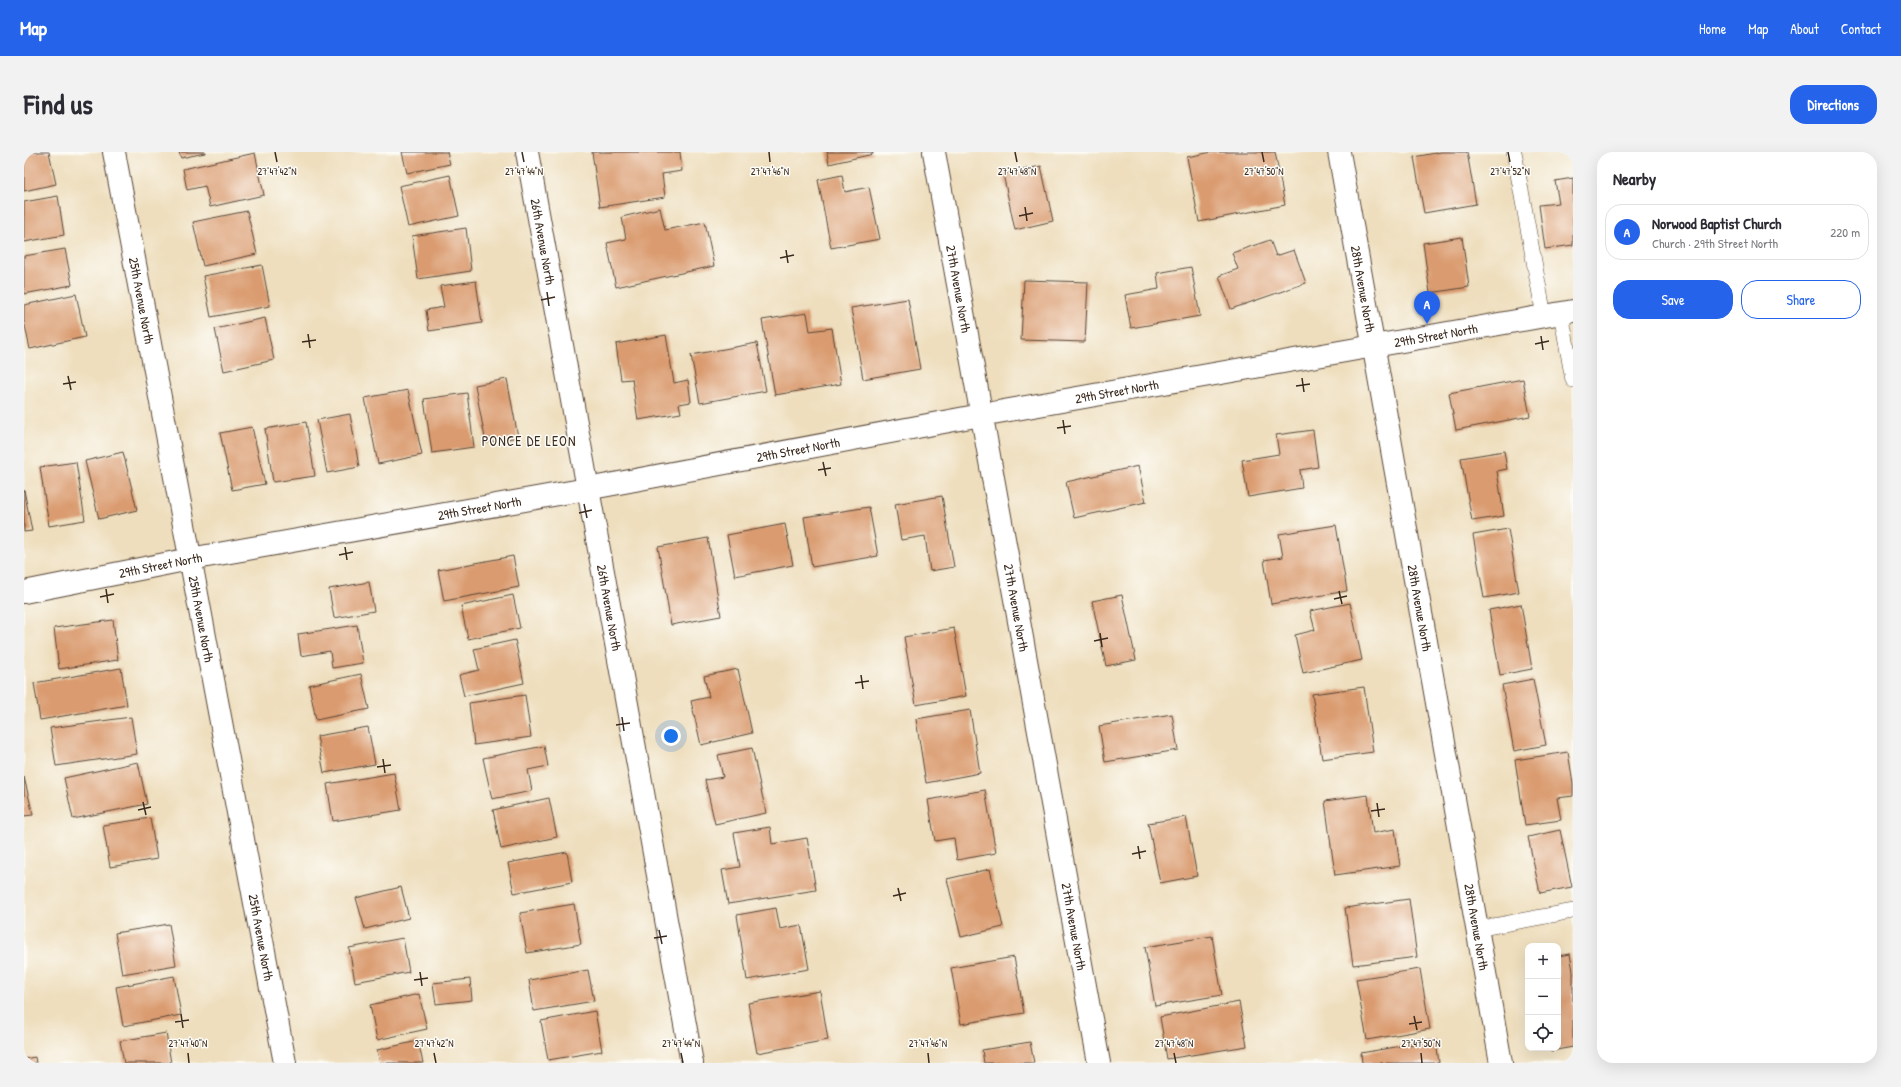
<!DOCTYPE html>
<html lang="en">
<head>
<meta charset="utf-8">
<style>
  :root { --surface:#fff; --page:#f2f2f3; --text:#2b2b33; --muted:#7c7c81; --line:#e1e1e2; --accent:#2563eb }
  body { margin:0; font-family:"Patrick Hand",sans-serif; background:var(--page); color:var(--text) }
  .controls { position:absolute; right:12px; bottom:12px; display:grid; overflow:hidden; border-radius:8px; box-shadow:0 4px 16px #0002 }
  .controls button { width:36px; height:36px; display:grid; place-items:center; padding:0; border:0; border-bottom:1px solid var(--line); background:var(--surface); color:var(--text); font:20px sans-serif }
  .you { position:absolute; left:647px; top:584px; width:14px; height:14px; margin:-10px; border:3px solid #fff; border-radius:50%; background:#1a73e8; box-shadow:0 0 0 6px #1a73e833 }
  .badge { display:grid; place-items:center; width:26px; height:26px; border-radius:50%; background:var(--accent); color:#fff; font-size:13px; font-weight:700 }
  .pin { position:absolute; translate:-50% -33px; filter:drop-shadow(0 1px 2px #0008) }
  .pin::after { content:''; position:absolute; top:21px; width:14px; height:12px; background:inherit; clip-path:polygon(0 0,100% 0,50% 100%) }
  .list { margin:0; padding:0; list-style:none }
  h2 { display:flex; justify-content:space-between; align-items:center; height:52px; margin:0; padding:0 16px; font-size:17px }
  h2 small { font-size:13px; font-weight:400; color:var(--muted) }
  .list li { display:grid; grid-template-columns:26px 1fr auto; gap:12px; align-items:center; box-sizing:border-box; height:56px; margin:0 8px 8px; padding:0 8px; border:1px solid var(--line); border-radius:16px }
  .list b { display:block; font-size:15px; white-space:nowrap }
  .list p { margin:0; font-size:13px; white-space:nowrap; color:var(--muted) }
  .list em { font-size:13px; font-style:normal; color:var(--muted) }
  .actions { display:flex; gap:8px; padding:12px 16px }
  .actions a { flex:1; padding:9px 0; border:1px solid var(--accent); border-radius:16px; text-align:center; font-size:14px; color:var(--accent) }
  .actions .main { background:var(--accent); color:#fff }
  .icon { flex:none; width:22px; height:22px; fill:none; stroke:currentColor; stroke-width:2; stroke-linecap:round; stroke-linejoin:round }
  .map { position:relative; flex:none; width:1549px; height:911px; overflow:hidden; border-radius:16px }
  header { display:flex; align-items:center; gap:24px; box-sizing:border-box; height:56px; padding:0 20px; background:var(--accent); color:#fff }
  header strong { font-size:19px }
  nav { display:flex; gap:22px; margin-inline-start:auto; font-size:14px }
  .intro { display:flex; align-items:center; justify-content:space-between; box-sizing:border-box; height:96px; padding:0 24px }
  h1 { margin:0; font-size:28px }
  .button { padding:10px 18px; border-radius:16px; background:var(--accent); color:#fff; font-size:14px; font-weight:700 }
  main { display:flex; gap:24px; padding:0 24px }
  aside { flex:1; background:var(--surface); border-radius:16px; box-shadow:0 4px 16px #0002 }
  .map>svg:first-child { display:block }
  .building { fill:#da9b70 }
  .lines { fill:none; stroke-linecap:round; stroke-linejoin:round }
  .lane-casing { stroke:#564536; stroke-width:16 }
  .street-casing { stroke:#564536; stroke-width:24 }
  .lane { stroke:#fff; stroke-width:15 }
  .street { stroke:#fff; stroke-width:22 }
  .ticks { fill:none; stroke:#3b2a1e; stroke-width:1.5 }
  .labels { text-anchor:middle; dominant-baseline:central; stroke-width:3; stroke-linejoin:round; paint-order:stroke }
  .street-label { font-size:13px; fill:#3b2a1e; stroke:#fdfcf7 }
  .neighbourhood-label { font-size:14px; letter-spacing:1px; fill:#3b2a1e; stroke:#fdfcf7 }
  .ticks-label { font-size:10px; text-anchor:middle; fill:#3b2a1e; stroke:#fdfcf7; stroke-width:3; stroke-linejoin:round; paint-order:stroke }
</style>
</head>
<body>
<header>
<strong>Map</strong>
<nav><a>Home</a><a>Map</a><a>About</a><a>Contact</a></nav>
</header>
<div class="intro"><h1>Find us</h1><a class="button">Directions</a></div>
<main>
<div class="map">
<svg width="1549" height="911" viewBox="0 0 1549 911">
  <rect width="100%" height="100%" fill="#fdfcf7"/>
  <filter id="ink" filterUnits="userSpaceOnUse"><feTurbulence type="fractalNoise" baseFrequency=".025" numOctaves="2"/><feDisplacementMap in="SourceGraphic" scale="8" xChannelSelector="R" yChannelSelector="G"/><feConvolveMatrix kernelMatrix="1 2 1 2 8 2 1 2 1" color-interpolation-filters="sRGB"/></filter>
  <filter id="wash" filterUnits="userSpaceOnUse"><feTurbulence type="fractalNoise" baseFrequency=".012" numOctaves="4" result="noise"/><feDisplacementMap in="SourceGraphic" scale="16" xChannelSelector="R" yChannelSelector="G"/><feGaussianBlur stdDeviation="0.9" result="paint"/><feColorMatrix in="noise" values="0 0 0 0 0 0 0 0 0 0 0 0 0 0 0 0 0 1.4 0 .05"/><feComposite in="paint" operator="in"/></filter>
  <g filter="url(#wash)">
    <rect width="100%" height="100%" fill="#eedebd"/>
    <g id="blocks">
      <path class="building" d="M0,0H25L32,32L0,39Z
        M155,0H181V1L157,6Z
        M378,0H423L426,12L383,21Z
        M568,0H656L658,19L638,22L641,45L576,55Z
        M803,0H849V2L805,12Z
        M1188,0H1251L1261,53L1175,70L1163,5Z
        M1417,0H1443L1452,52L1400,61L1390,5Z
        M231,1L240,43L186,55L181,34L163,38L159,17Z
        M1017,14L1029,69L991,78L979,22Z
        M426,23L435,64L384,75L375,34Z
        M818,23L821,40L845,35L856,87L807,96L794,28Z
        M1549,26V93L1521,97L1515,53L1535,51L1531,29Z
        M34,44L40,83L0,90V50Z
        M636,56L641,78L681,70L690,114L592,135L583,91L602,87L598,65Z
        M223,59L233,102L179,114L169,70Z
        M442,76L447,119L394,127L388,84Z
        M1438,85L1445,135L1406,141L1399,91Z
        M1246,88L1252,104L1270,98L1282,131L1207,157L1195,124L1214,117L1208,101Z
        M41,97L48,133L0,142V104Z
        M238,113L246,154L187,165L179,124Z
        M1167,115L1176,164L1107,176L1101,143L1135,137L1133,121Z
        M1000,128L1064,130L1061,190L997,188Z
        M452,129L458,171L405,179L402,158L420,155L416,134Z
        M52,142L61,185L6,197L0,169V153Z
        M884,147L896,217L839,227L827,156Z
        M783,161L786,179L808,176L817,232L751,243L738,168Z
        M241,166L250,208L200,219L191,177Z
        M642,183L650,231L664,228L667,250L655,252L657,261L614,268L608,227L597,228L592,192Z
        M733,191L742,239L676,251L667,203Z
        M483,227L494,285L462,291L451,233Z
        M1499,227L1506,264L1432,278L1425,241Z
        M384,238L398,303L354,312L341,246Z
        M443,241L450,295L408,301L400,247Z
        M326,262L335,315L303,321L293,268Z
        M282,270L291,324L249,330L241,277Z
        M228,275L241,332L208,338L196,281Z
        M1289,278L1294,315L1276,318L1278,336L1224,345L1218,308L1255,302L1252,283Z
        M1480,299L1483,317L1473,319L1480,364L1448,369L1437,306Z
        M99,300L113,358L75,367L61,309Z
        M52,310L61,368L25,374L16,315Z
        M1114,314L1122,350L1050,366L1042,330Z
        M0,338L8,379L0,380Z
        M918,344L930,415L906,419L901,384L877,388L871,352Z
        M845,355L854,404L788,415L780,365Z
        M761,372L769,413L711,424L703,383Z
        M1312,373L1323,439L1247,452L1240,408L1259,405L1255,382Z
        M1484,377L1495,440L1460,446L1449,383Z
        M684,386L697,464L647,473L634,395Z
        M489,404L495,435L420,449L414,418Z
        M345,430L350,459L310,466L305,437Z
        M489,443L496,476L444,487L437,454Z
        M1098,443L1112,508L1082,514L1068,449Z
        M1326,451L1338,508L1279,521L1271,483L1291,478L1286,459Z
        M1497,452L1508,517L1476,523L1465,458Z
        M89,468L94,508L35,517L30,476Z
        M333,473L339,511L308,516L306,499L277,504L274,482Z
        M930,476L942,544L892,553L880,485Z
        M491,488L500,531L440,544L435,523L455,518L450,497Z
        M97,516L103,553L16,568L10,531Z
        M714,517L728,581L677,593L667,549L685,545L680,524Z
        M337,522L345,557L292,568L285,533Z
        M1509,527L1522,593L1490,599L1478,533Z
        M1340,535L1349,600L1298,607L1288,542Z
        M501,543L507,585L450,593L445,551Z
        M946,558L956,621L902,631L892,567Z
        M1148,562L1154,598L1081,610L1075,574Z
        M107,565L113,602L32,614L26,576Z
        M344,575L351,612L300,621L293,584Z
        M520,594L524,614L504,618L508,639L468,647L459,606Z
        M728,596L742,661L691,672L681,628L699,625L694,603Z
        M1544,600L1549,631V644L1533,646L1537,668L1501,673L1491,608Z
        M114,610L123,652L49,667L40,626Z
        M370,621L377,658L309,669L303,632Z
        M0,625L9,663L0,664Z
        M961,638L972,701L933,708L930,686L911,689L904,648Z
        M1344,643L1349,681L1371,677L1376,714L1311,723L1301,649Z
        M525,646L533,685L477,697L469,658Z
        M1162,665L1173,724L1136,731L1124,671Z
        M126,666L133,707L86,715L79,673Z
        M746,675L748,692L783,686L792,738L704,752L698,718L716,715L710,681Z
        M1536,678L1548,735L1516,741L1504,685Z
        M543,700L548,730L490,741L484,711Z
        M966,717L979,775L937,785L923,727Z
        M377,735L385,766L341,777L332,746Z
        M1385,747L1393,805L1329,813L1321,756Z
        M550,752L557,792L503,801L496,761Z
        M752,756L756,777L777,773L785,817L723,828L713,763Z
        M145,772L152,813L98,822L91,781Z
        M1188,784L1198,843L1131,854L1121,795Z
        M379,786L385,820L331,830L325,796Z
        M1546,802L1549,819V895L1527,899L1526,896H1534V804Z
        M990,805L1000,861L937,872L927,816Z
        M1396,817L1406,877L1343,888L1332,827Z
        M564,818L570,849L510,859L505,828Z
        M150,824L157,863L99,874L92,835Z
        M446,827L448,848L412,852L409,831Z
        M796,839L804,888L733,901L724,851Z
        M395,842L403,877L353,888L346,853Z
        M1215,850L1223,894L1143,907L1136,865Z
        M571,859L578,899L524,908L517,869Z
        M142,881L147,911H100L96,889Z
        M1412,888L1415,911H1338L1337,901Z
        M394,889L399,911H356L353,898Z
        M1006,890L1010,911H960L958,898Z
        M11,905L12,911H0V907Z"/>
    </g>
  </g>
  <g filter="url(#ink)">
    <use href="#blocks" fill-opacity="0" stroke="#564536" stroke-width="1"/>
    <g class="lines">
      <defs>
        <path id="lane" d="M1490,0L1520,164
          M1537,161L1549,228
          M1453,777L1549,759"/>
        <g id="street">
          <path id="s1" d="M90,0L261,911"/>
          <path id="s2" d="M503,0L668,911"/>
          <path id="s3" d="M910,0L1075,911"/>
          <path id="s4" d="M1315,0L1477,911"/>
          <path id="s5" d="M0,440L166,407L563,337L957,263L1549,159"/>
        </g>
      </defs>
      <use href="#lane" class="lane-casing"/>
      <use href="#street" class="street-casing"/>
      <use href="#lane" class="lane"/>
      <use href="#street" class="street"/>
    </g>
  </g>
  <path class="ticks" d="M251,0L253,10M498,0L500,10M745,0L746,10M991,0L993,10M1238,0L1240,10M1484,0L1486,10M1001,55L1003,69M995,64L1009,61M762,98L764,111M756,106L770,103M523,140L525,154M517,148L531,145M284,182L286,196M1517,184L1519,198M278,190L292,188M1511,192L1525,189M44,224L47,238M1278,226L1280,240M39,232L52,230M1272,234L1286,232M1039,268L1041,282M1033,276L1047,274M799,310L802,324M794,318L807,316M560,352L563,366M555,361L568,358M321,395L323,408M315,403L329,400M82,437L84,451M1315,439L1318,452M76,445L90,442M1310,447L1323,444M1076,481L1078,495M1070,489L1084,486M837,523L839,537M831,531L845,529M598,565L600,579M592,573L606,571M359,607L361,621M353,615L367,613M119,650L122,663M1353,651L1355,665M114,658L127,655M1347,659L1361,657M1114,694L1116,707M1108,702L1122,699M874,736L877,749M869,744L882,741M635,778L638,792M630,786L643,784M396,820L398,834M390,828L404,826M157,862L159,876M1390,864L1393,878M151,870L165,868M1385,872L1398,870M164,901L165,911M410,901L412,911M657,901L659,911M904,901L905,911M1150,901L1152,911M1397,901L1398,911"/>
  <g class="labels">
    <g class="street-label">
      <text stroke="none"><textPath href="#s2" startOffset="91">26th Avenue North</textPath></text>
      <text stroke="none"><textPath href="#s4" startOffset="139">28th Avenue North</textPath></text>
      <text stroke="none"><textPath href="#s3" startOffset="139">27th Avenue North</textPath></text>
      <text stroke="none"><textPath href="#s1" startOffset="151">25th Avenue North</textPath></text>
      <text stroke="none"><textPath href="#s5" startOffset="1435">29th Street North</textPath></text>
      <text stroke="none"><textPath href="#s5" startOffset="1111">29th Street North</textPath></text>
      <text stroke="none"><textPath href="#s5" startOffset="787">29th Street North</textPath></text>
      <text stroke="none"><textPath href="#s5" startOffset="463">29th Street North</textPath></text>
      <text stroke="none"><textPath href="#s5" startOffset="139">29th Street North</textPath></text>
      <text stroke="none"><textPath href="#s3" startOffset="463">27th Avenue North</textPath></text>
      <text stroke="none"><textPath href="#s4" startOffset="463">28th Avenue North</textPath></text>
      <text stroke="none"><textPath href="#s2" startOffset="463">26th Avenue North</textPath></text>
      <text stroke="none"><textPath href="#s1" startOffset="475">25th Avenue North</textPath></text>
      <text stroke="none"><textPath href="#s3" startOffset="787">27th Avenue North</textPath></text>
      <text stroke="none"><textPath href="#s4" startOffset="787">28th Avenue North</textPath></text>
      <text stroke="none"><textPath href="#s1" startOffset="799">25th Avenue North</textPath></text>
    </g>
    <g class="neighbourhood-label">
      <text x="505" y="288">PONCE DE LEON</text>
    </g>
  </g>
  <g class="ticks-label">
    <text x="253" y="23">27°47'42"N</text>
    <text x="500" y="23">27°47'44"N</text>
    <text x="746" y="23">27°47'46"N</text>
    <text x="993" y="23">27°47'48"N</text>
    <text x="1240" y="23">27°47'50"N</text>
    <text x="1486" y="23">27°47'52"N</text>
    <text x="164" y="895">27°47'40"N</text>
    <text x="410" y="895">27°47'42"N</text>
    <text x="657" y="895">27°47'44"N</text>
    <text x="904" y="895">27°47'46"N</text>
    <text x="1150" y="895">27°47'48"N</text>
    <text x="1397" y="895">27°47'50"N</text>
  </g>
</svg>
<div class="controls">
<button>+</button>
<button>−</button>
<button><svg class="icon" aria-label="locate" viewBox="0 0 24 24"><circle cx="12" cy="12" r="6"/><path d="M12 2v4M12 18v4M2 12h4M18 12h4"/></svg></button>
</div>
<div class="you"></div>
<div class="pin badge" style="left:1403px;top:172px">A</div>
</div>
<aside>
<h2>Nearby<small></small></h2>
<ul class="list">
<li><span class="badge">A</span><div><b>Norwood Baptist Church</b><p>Church · 29th Street North</p></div><em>220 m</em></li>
</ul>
<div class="actions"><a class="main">Save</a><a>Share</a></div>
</aside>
</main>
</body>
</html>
